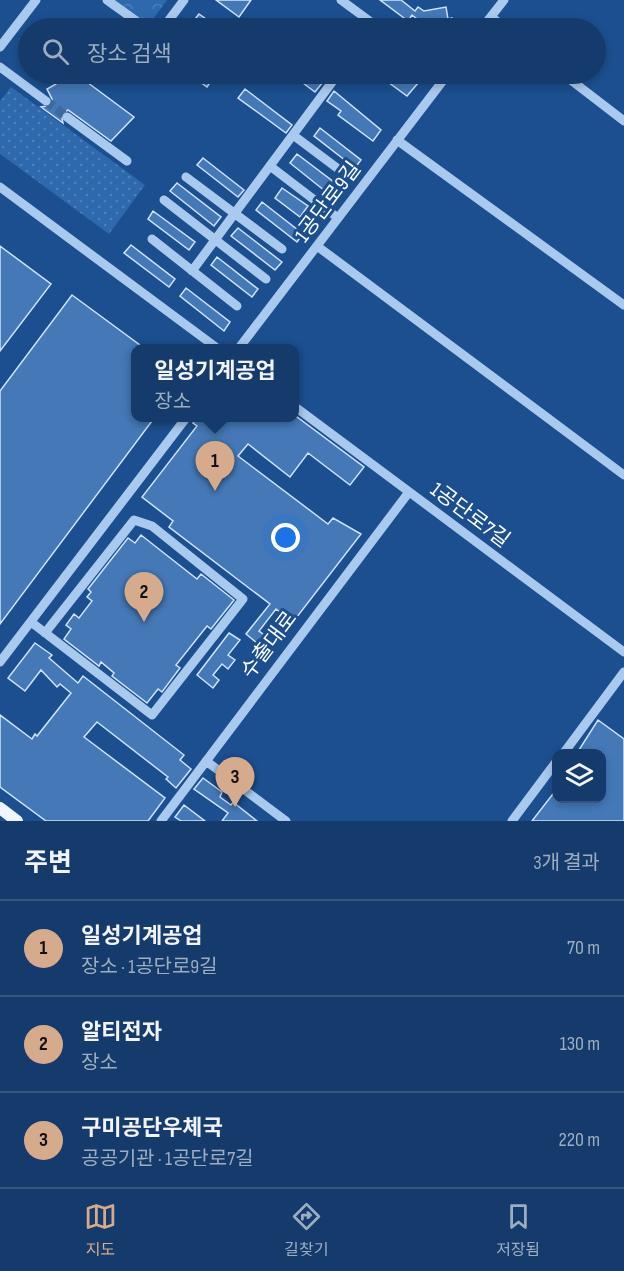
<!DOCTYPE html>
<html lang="ko">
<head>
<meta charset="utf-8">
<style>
  :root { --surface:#143b6b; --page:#1d4271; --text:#f1f3f6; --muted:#9dadc1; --line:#33557e; --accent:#d6ab8b }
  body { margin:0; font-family:"Sofia Sans Condensed","Noto Sans KR",sans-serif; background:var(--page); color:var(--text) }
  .controls { position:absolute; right:18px; bottom:18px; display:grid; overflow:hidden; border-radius:12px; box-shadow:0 3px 9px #0003 }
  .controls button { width:54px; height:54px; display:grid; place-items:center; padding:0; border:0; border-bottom:2px solid var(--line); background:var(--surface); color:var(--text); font:30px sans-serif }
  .you { position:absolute; left:286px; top:538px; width:21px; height:21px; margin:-15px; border:4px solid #fff; border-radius:50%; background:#1a73e8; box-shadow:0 0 0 9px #1a73e833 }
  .badge { display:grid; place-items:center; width:39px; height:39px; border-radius:50%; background:var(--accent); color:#111; font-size:20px; font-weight:700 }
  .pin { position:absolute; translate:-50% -50px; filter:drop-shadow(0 2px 3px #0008) }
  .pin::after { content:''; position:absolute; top:32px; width:21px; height:18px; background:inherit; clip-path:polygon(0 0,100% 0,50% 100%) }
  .popup { position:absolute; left:131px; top:344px; width:168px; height:78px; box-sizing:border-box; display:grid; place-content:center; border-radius:12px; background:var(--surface); filter:drop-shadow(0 2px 4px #0005); font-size:20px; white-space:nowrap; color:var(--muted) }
  .popup b { font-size:22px; color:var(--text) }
  .popup::after { content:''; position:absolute; left:50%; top:100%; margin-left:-12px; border:12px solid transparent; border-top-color:var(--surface) }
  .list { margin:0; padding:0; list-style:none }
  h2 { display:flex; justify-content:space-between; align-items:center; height:78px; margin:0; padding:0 24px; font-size:26px }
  h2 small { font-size:20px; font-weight:400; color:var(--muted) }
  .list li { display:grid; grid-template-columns:39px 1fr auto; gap:18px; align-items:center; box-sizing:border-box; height:96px; padding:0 24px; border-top:2px solid var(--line) }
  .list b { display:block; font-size:22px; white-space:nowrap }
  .list p { margin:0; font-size:20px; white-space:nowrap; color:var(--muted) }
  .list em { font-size:20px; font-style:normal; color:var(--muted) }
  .icon { flex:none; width:33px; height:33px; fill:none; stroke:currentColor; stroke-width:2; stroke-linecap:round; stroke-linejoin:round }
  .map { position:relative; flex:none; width:624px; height:821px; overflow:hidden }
  .search { position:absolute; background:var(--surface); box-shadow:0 3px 9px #0003; left:18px; right:18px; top:18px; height:66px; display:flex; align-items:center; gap:15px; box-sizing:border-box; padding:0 21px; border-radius:33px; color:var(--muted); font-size:22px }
  .sheet { height:366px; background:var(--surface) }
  nav { display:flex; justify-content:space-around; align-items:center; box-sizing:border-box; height:84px; border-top:2px solid var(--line); background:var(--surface); font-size:16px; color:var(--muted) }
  nav a { display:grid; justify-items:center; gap:3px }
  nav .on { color:var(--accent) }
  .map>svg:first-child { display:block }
  .grass { fill:url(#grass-dots) }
  .park { fill:url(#park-crowns) }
  .building { fill:#4478b7; stroke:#cfe3fa; stroke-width:1.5 }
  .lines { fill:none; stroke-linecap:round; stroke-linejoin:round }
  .minor-tunnel { stroke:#3d69a0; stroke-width:9; stroke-dasharray:9 4.5; stroke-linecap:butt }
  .minor { stroke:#a9c9ee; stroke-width:9 }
  .major { stroke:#f0f6ff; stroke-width:12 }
  .labels { text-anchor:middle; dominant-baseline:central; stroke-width:6; stroke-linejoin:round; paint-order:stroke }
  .street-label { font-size:21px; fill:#fff; stroke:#1b4f8f }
</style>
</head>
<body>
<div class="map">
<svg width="624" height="821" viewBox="0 0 624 821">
  <defs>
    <pattern id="grass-dots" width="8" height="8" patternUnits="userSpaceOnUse" patternTransform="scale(1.5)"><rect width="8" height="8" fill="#2e69ad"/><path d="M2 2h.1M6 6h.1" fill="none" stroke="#4d80b9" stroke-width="1.8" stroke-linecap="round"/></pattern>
    <pattern id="park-crowns" width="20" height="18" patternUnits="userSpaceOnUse" patternTransform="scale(1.5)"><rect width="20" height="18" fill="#2e69ad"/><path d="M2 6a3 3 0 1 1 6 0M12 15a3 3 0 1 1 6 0" fill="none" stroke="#4d80b9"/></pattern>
  </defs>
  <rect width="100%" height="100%" fill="#1b4f8f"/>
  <path class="grass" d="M11,87L145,185L109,234L0,154V101Z"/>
  <path class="park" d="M114,0H167L148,26Z"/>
  <path class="building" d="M216,0H251L239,17Z
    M380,0H401L415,11L418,7L424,11L446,7L448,19L452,18L454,28H422L425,25L412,15L408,21Z
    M199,14L219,28H188Z
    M57,74H76L134,117L111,141L68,110L61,114L63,123L41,107L52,105V99L47,89L56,84Z
    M189,74H216L207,87Z
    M291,74H312L323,82L315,92Z
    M377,74H406L418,83L407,96Z
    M245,89L292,125L286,133L238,98Z
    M334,91L381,130L373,141L338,115L341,111L327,101Z
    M320,128L361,160L355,168L314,136Z
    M297,154L343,189L335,199L290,163Z
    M203,158L244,190L238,197L197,165Z
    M177,183L221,217L214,226L170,191Z
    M282,188L308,206L300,217L275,198Z
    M262,202L303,234L297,242L256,210Z
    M153,211L195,242L189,250L148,219Z
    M238,228L282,262L275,270L231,236Z
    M131,245L175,279L169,287L124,253Z
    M0,246L51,284L0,351Z
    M217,257L258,289L252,297L211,265Z
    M186,288L230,322L224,331L180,296Z
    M72,295L144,348H135V417H155L0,624V391Z
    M197,417H297L364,467L350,485L308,453L290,477L248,444L238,456L328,524L333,518L361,534L293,622L276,609L259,631L271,640L264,649L246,634L270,604L169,527L173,521L142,497L197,426L193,423Z
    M141,535L197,579L201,574L234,600L211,629L207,626L176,665L180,668L162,692L158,689L147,703L112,676L114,673L101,662L99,666L64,639L71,629L66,625L74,614L79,618L92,601L87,597L91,592L88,589L128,538L135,543Z
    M229,633L240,640L228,655L235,660L228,669L222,664L213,675L219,680L213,688L197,675Z
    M35,643L52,655L49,658L78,683L83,676L184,755L180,760L191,769L176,788L166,779L168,777L97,722L84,737L165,798L148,821H46L0,787V715L32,739L35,734L37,736L71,693L60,684L57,687L41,670L25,691L8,678Z
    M598,720L624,739V821H532L556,790V798H602V753H577Z
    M203,778L222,792L220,797L231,805L233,802L257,821H222L228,813L194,789Z
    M184,805L205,821H181L175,817Z"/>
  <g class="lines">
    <path class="minor-tunnel" d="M46,101L67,117"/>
    <path class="minor" d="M107,0L146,28
      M341,0L379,28
      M491,17L506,28
      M163,28L184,0
      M482,28L504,0
      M0,47L36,0
      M0,67L46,101
      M563,74L624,121
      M67,117L127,161
      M293,135L341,171
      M397,140L624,305
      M270,166L338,218
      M186,177L282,249
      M0,187L217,348
      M164,200L266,279
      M152,239L237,306
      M317,246L624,475
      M192,271L338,74
      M239,348L448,74
      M294,406L624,652
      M31,622L152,715L243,599L152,526L134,520L45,633
      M0,662L186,418
      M563,754L624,672
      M206,761L286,821
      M161,821L409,492
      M512,821L556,762"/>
    <path class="major" d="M0,808L17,821"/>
  </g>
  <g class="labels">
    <g class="street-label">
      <text transform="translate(328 202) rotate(-53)">1공단로9길</text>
      <text transform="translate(470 515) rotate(37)">1공단로7길</text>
      <text transform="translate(269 645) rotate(-53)">수출대로</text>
    </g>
  </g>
</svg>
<div class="controls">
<button><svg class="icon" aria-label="layers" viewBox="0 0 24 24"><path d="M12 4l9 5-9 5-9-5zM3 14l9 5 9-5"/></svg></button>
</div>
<div class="you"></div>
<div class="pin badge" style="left:215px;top:491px">1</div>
<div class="popup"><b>일성기계공업</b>장소</div>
<div class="pin badge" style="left:144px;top:622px">2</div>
<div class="pin badge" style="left:235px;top:807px">3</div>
<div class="search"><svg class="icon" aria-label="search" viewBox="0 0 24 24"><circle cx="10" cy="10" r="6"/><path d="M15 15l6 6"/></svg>장소 검색</div>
</div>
<section class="sheet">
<h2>주변<small>3개 결과</small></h2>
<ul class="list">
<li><span class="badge">1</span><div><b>일성기계공업</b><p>장소 · 1공단로9길</p></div><em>70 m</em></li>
<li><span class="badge">2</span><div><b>알티전자</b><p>장소</p></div><em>130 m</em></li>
<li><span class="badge">3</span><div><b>구미공단우체국</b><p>공공기관 · 1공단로7길</p></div><em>220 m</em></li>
</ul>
</section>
<nav>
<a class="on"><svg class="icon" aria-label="map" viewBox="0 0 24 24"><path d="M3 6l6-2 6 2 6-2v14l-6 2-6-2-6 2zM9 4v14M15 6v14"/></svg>지도</a>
<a><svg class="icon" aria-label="directions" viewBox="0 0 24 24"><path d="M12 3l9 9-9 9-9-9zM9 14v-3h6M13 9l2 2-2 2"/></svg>길찾기</a>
<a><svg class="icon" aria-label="saved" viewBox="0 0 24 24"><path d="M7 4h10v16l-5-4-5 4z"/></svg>저장됨</a>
</nav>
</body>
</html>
